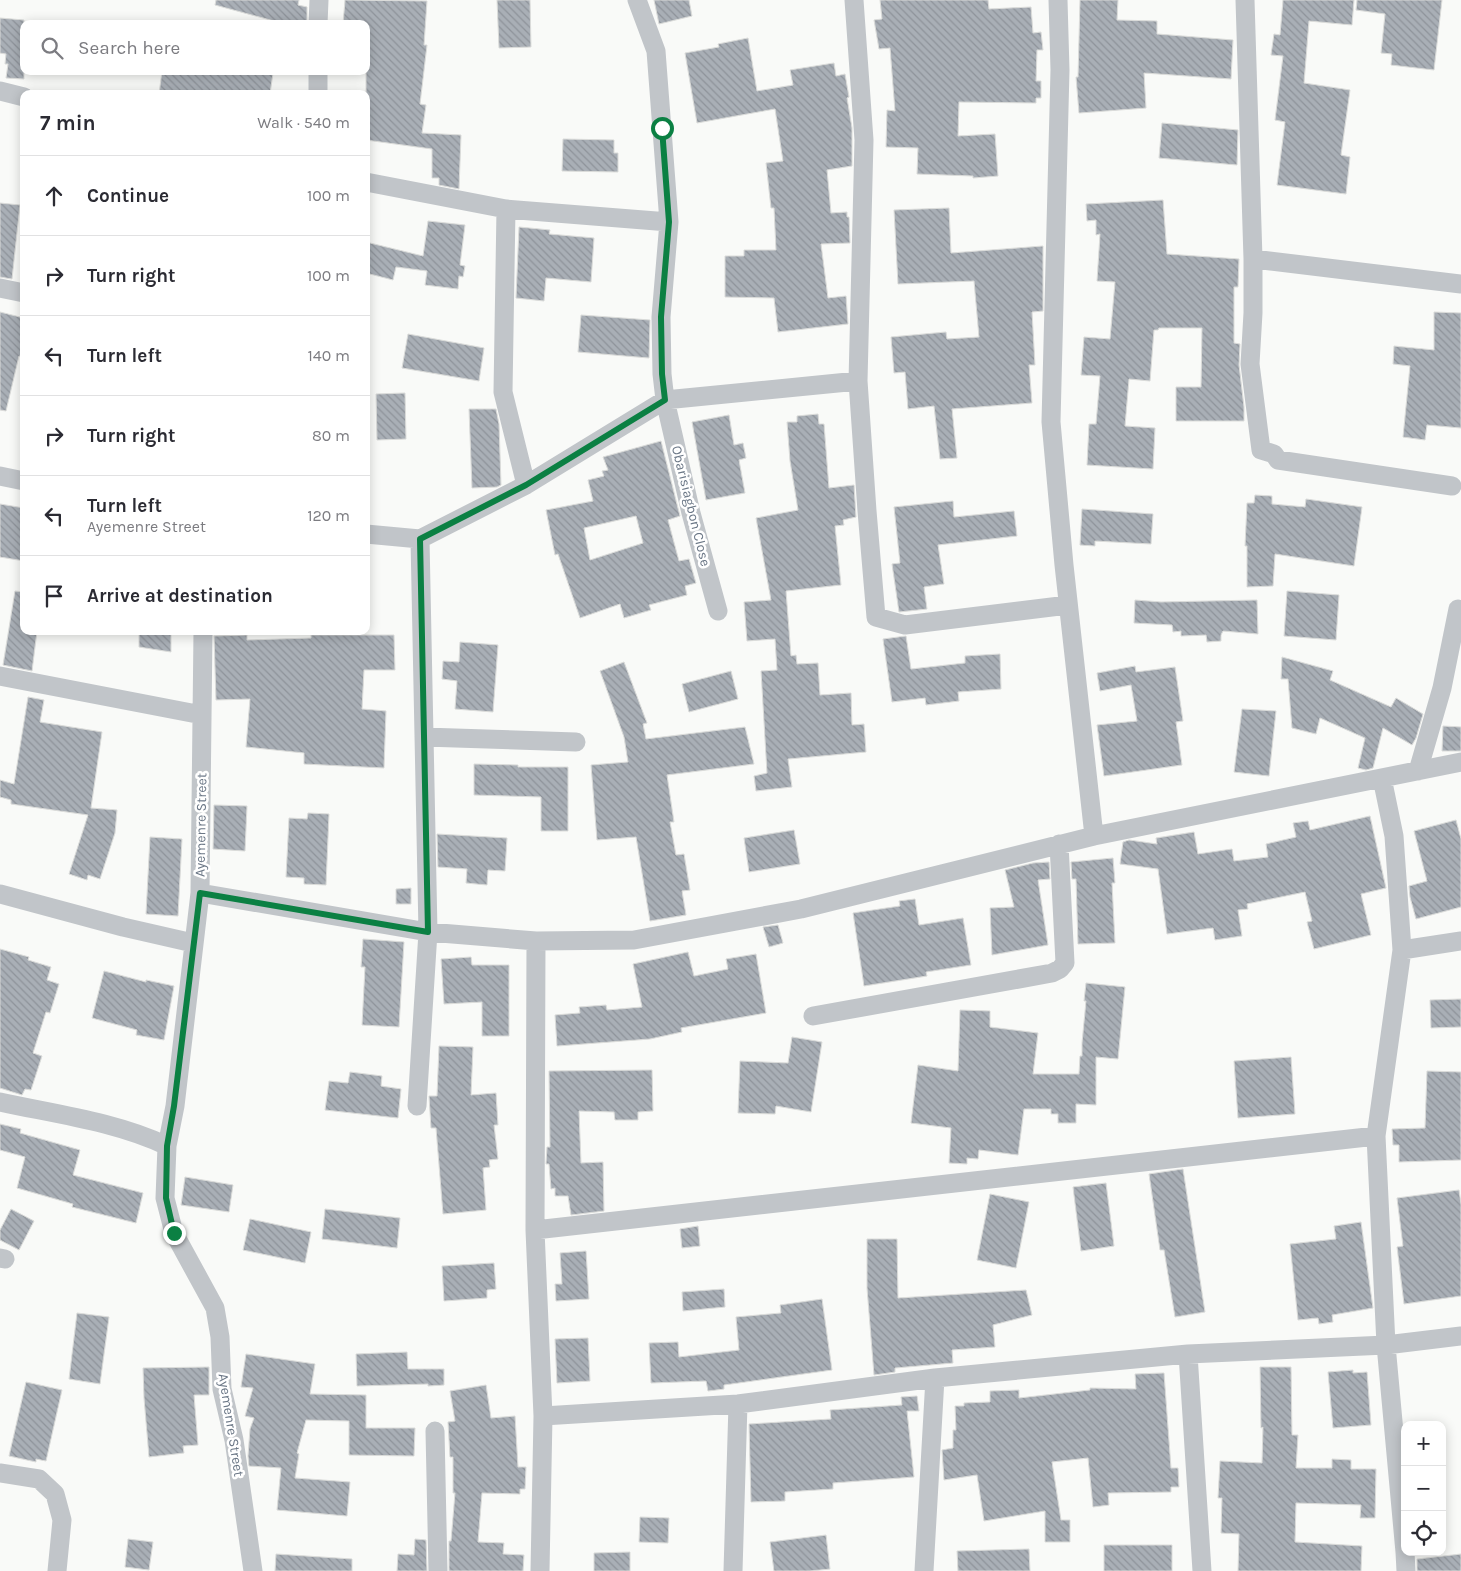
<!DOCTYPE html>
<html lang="en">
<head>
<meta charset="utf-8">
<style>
  :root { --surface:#fff; --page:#f7f7f7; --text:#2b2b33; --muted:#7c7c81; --line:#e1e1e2 }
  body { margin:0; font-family:Karla,sans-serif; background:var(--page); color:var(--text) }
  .controls { position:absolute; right:15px; bottom:15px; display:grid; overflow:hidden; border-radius:10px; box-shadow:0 2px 12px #0003 }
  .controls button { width:45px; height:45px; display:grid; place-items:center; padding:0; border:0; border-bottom:1px solid var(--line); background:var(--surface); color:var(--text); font:25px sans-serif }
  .stop { position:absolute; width:15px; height:15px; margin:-11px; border:4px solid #0b8043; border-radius:50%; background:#fff }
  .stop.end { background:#0b8043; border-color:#fff; box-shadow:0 1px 5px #0008 }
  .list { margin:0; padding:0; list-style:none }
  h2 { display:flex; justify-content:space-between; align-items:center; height:65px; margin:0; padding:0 20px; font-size:21px }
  h2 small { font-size:16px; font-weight:400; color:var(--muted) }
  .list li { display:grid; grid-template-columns:32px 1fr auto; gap:15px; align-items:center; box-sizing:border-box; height:80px; padding:0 20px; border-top:1px solid var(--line) }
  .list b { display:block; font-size:19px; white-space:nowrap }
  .list p { margin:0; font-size:16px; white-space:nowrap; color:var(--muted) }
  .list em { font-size:16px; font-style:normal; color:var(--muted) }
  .icon { flex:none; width:28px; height:28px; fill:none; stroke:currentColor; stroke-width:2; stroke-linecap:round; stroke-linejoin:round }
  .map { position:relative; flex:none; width:1461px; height:1571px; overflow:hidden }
  .search { position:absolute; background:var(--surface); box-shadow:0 2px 12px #0003; left:20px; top:20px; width:350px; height:55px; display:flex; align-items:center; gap:12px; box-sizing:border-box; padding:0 18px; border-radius:10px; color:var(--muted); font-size:19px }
  .panel { position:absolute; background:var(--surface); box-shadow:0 2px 12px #0003; left:20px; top:90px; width:350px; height:545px; border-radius:10px }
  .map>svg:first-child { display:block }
  .building { fill:url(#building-back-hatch); stroke:#dbdcda; fill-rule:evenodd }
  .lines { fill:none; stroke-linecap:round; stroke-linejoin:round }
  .minor { stroke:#c1c5c9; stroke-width:19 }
  .route { stroke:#0b8043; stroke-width:6 }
  .labels { text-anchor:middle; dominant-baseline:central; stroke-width:5; stroke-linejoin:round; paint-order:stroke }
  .street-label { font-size:14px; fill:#6b7786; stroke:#fff }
</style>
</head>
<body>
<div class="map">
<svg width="1461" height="1571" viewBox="0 0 1461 1571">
  <defs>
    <pattern id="building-back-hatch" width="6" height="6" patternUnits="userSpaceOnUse" patternTransform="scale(1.25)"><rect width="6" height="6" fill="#a9afb6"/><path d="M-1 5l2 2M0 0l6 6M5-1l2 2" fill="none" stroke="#8e939a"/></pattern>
  </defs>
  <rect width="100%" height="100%" fill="#f9faf8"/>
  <path class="building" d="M216,0H299L298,5L307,7V24H285L215,5Z
    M345,0L427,1L424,45H427L420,104L426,105L422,133L461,135L459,189L439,185V178H432V149L366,140V24H343Z
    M497,0H530L531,47L499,48Z
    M654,0H689L692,16L659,24Z
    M880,0H988L989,9L1031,7L1033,33L1041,32L1043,50H1037L1036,81H1041V98H1036V103L959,102L958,136L995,134L998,176L973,178V176L917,174L918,148L886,147L887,110L895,111L890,48L879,49L874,20L882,19Z
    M1080,0H1118L1117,20L1157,21V34L1233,40L1231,79L1144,73L1146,108L1079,113L1076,77H1078Z
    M1283,0H1354L1352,25L1309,21L1304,83L1350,90L1341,155L1350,157L1346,194L1277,185L1285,122L1275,120L1283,56L1271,55L1274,34L1280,35Z
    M1357,0H1442L1434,70L1391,65L1392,54L1381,53L1385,14L1356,10Z
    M0,18L24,20V79L6,78L8,64H5L6,54L0,53Z
    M748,38L757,91L793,85L790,70L834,63L836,76L845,74L849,97L847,98L852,128V166L827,170L831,213L847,212V217H849L850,243L821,244L828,298L846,296L848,324L778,332L774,298L725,297V256H744V250H776L774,208H771L766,163L783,161L775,109L697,123L685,53L719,47L718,44Z
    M162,71H263L273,73L270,94H159Z
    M1162,123L1238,130L1237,165L1159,158Z
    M563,139L614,140V153H618V172L562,171Z
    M1163,200L1167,254L1239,259L1238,287H1234V343L1240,344L1239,365L1244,407V421H1176V387H1201L1202,328H1159L1158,330H1154L1150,381L1129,379L1125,426L1155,428L1153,469L1087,465L1089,424H1096L1100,376L1081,375L1084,337L1110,339L1115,282L1097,281L1100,234L1096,235V220L1087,221L1086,204Z
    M0,203L20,205L12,279L0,277Z
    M949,208L951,253L1043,246V311L1032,312L1035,365H1029L1032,403L952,409L957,458L940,459L934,406L908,409L905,372L894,373L891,337L946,332L947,339L979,337L974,281L898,284L894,210Z
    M428,221L465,225L460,265L465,266L463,277L459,276L458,289L425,285L427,271L396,267L393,280L366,273V242L423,256Z
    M519,227L550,230L549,234L594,238L591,282L546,278L544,301L516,298Z
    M0,312L24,318V357L19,356L6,411L0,410Z
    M1434,312L1461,313V428L1427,425L1425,440L1403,437L1410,366L1393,364L1394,346L1434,350Z
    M581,315L650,320L649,358L578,352Z
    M408,334L484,348L479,381L402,368Z
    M405,393L406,439L377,440L376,394Z
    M469,409H496L499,424L501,485L497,487L472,488Z
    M818,414L819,424H824L829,488L854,485L856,517L843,520L844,525L835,526L841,585L786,591L791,656L796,655L797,664L818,663L820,695L851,693L852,725L864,724L866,752L788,759L792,787L756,791L754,776L767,773L761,671L777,670L775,639L747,641L744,602L771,600L756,518L798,510L790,461L787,422H797V416Z
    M729,415L734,445L743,443L746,458L739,460L745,493L706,500L692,422Z
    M661,441L680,516L668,520L679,561L689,559L696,583L685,586L687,595L649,605L651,610L624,618L620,604L580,618L558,554L555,555L546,510L593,501L588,480L604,476L602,471L608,470L603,457ZM636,516L643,543L590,560L584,528Z
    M1255,495L1272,496V504L1305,507L1306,499L1362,507L1354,566L1275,554L1273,586L1247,587V546H1245L1247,503H1254Z
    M953,501L954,517L1014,511L1017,536L938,545L944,584L924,587L927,609L899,612L892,564L900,563L894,507Z
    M0,504L24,508V561L0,557Z
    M1082,509L1153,514L1151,544L1095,541V546L1080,545Z
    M15,591L24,592V631H37L32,671L3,665Z
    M1287,591L1339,595L1336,640L1284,636Z
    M1135,600L1161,602L1257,600L1258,634L1223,631L1221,635V641L1207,642L1206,635L1181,636V631L1173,632L1172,625L1134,623Z
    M139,631H171V652L139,647Z
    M247,635V640L311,638V635H394L395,670H364L362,709L386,711L384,768L304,764V753L246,747L250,699L216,700L214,636Z
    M906,636L911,669L965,663V656L1000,654L1001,689L958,692L959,701L926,705L925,698L892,702L883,639Z
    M460,642L498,645L493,712L455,709L457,681L442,679L443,661L459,662Z
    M1282,657L1333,671L1330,680L1391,707L1396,698L1423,714L1416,738L1412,745L1383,728L1373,768L1366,770L1358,768L1365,738L1320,718L1316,734L1292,728L1288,679H1281Z
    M624,662L647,723L643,724L646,739L745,727L754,764L667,775L674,822H670L676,855L684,854L690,890L682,891L686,915L650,921L636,837L597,840L591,765L628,762L624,737L600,671Z
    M1135,666L1136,672L1175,667L1183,721L1176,722L1182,765L1104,776L1097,725L1137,721L1131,685L1100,691L1097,673Z
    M731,671L738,699L689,712L682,684Z
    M28,697L44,700L40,722L102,732L91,808L117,810L115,833L100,879L88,875L87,880L69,874L88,815L11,804V800L0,797V780L14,784Z
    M1242,709L1276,711L1269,776L1234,772Z
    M1443,726L1461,727V751H1442Z
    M474,764L518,765V767H568V831H541V797L474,795Z
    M214,805L247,806L245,851L213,849Z
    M308,813L329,814L326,885L304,884V878L286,877L289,818L307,819Z
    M1370,816L1386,888L1361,894L1371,935L1314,949L1307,922L1312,921L1305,892L1247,904L1248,909L1238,910L1242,936L1215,940L1213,928L1167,934L1158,869L1120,864L1123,842L1129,840L1157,844L1156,838L1194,832L1198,854L1232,849L1234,861L1268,857L1266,844L1296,837L1293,823L1308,821L1310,830Z
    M1456,820L1461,839V907L1416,919L1410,897L1409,886L1427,881L1414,831Z
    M794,830L800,864L749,872L744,838Z
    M437,834L507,838L505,871L488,870L487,885L466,883L467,869L438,867Z
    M150,837L182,839L178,916L146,914Z
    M1113,858L1115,883H1112L1115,943L1078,944L1076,879H1072L1071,862Z
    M1049,862L1050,879L1038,880L1048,945L992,955L990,908L1014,907L1005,870L1033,863Z
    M411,888V904H396V889Z
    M915,899L919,925L963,918L971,965L926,972L927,976L864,986L853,913L900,906L899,901Z
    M778,925L783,943L769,947L763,927Z
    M363,939L404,942L399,1027L362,1025L365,967H361Z
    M0,949L29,957L28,960L51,967L47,980L59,984L50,1013L46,1012L33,1053L42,1056L31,1090L25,1089L22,1095L0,1088Z
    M688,952L694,976L728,969L726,959L756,954L766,1013L681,1028L682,1032L650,1039L557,1046L555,1015L580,1013L579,1007L606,1005L607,1010L642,1007L633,964Z
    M471,957L472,965H509V1036H482V1002L444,1004L441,959Z
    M104,971L146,982V980L174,986L164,1040L136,1035L137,1030L92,1018Z
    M1086,983L1125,987L1118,1059L1096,1057V1105L1076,1104V1123H1058V1114H1051V1109H1024L1018,1155L979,1150L978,1159L967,1158V1164L949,1163L951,1128L911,1123L918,1065L958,1071L960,1010L990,1011V1027L1038,1033L1033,1074H1079L1080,1056H1082V1043L1086,1001H1084Z
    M1461,999V1027L1431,1028L1430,1000Z
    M792,1037L822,1042L811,1112L776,1106L775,1114L738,1113L740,1061L788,1063Z
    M439,1046L473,1047L471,1095L496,1093L498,1125H494L498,1159L489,1160L490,1167L483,1168L486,1210L443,1214L436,1128H431L429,1096H437Z
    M1291,1057L1295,1114L1238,1118L1234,1061Z
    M652,1070L653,1111L638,1112V1120H615L614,1112L579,1111L581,1163L603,1162L604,1211L571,1215L568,1196H555V1188L551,1189L549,1164H546L547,1147H550L549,1071Z
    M1427,1071L1461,1072V1160L1399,1162V1145H1393L1392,1129L1425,1128Z
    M350,1072L382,1076L381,1086L401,1089L398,1118L325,1110L329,1081L348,1083Z
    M0,1124L21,1129L20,1133L80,1150L73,1175L143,1193L136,1223L72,1207L73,1204L17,1188L25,1157L0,1150Z
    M1183,1169L1205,1312L1175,1317L1164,1250H1160L1149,1174Z
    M185,1177L233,1185L229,1212L181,1205Z
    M1106,1183L1114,1246L1081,1251L1073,1187Z
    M1459,1190L1461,1204V1296L1404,1304L1397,1247L1403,1246L1397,1198Z
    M990,1194L1029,1202L1016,1268L977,1260Z
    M11,1209L34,1221L19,1250L0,1240V1230Z
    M325,1209L400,1218L397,1248L322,1239Z
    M250,1219L311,1232L305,1263L243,1250Z
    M1361,1222L1373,1308L1332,1315L1333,1322L1319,1324L1318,1318L1298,1320L1290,1244L1336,1239L1334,1226Z
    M698,1226L700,1246L682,1248L680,1229Z
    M867,1239H897L898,1298L1026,1290L1032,1315L993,1325L995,1347L952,1350L953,1363L895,1368V1372L874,1375L867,1288Z
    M586,1251L589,1299L556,1301L555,1284H562L560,1253Z
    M494,1263L496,1289L487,1290V1298L444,1301L442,1266Z
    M724,1289L725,1307L683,1311L682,1292Z
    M822,1299L832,1370L724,1385V1389L708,1391L706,1381L651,1383L649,1343L678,1342L679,1357L739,1350L736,1317L781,1313L780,1305Z
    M77,1313L109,1317L100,1384L69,1379Z
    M588,1338L590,1381L557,1383L555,1339Z
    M407,1352L408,1369H444V1385L428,1386V1384L357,1386L356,1354Z
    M246,1354L315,1364L310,1394L366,1395V1428H415L414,1456L349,1455V1421L306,1420L297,1453L299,1454L295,1478L350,1482L347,1516L277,1510L281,1468L249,1466L248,1456L250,1429L254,1418L245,1416L253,1388L241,1387Z
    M209,1367V1395H194L198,1445L183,1446L184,1453L149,1457L144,1398L143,1368Z
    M1260,1367H1291L1292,1435H1298L1296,1468H1332V1459L1351,1460V1469H1376L1375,1518H1360L1361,1505L1296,1503L1295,1542L1362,1546L1361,1571H1238L1239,1534L1221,1533L1222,1498H1218L1220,1461L1262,1463L1263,1427L1261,1428Z
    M1353,1370V1373L1367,1372L1371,1425L1333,1428L1328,1372Z
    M1164,1373L1171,1468H1178L1179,1487H1171V1492L1108,1493L1109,1505L1093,1507L1088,1458L1052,1462L1061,1520H1070V1542H1045V1511L984,1521L977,1475L944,1480L942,1450L953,1448V1430H956L955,1406H964V1403L990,1402V1391L1019,1390V1398L1090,1390V1388L1136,1389L1135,1374Z
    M26,1382L62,1390L46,1461L36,1459V1462L9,1456Z
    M486,1385L491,1418L515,1416L518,1467H526L525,1489H520V1494L482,1493L478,1542L504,1543L503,1554L524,1555L523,1571H449V1541H451L455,1493H453V1457H450L448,1422L455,1421L450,1391Z
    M917,1396L919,1411H907L914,1477L833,1483V1489L785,1492V1501L751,1502L749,1424L831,1419L830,1410L902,1405L901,1397Z
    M640,1517L669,1518L668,1543L639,1542Z
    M826,1535L830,1569L810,1571H774L770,1542Z
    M128,1539L153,1542L149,1570L125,1567Z
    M415,1539L426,1540L427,1571H397L398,1554L414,1555Z
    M1104,1545H1172V1571H1104Z
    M1029,1549L1030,1571H958L957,1551Z
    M630,1552V1571H594V1553Z
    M276,1554L352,1559V1571H275Z
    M1461,1554V1571H1417V1559Z"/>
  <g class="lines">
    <path class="minor" d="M637,0L656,51L669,222L661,317L662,374L665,400L691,513L718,611
      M854,0L864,140L858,381L867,511L876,617L905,625L1068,605
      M1058,0L1060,70L1051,422L1064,565L1094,836
      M1245,0L1253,259V313L1250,364L1261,450L1274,454L1278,460L1452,486
      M318,24L319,0
      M0,91L24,97
      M318,94V71
      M366,182L506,209L669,222
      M506,209L503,392L526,485
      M1253,259L1461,284
      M0,288L24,293
      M0,476L24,481
      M366,534L420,539L526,485L665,400L858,381
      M203,631L200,893L175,1106L167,1146L165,1198L174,1233L215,1308L220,1337L222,1389L234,1440L253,1571
      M0,676L202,715
      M424,737L576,742
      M1418,771L1442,688L1458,609
      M1382,778L1394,836L1402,950L1376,1136L1386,1345L1405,1552
      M200,893L428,932L536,941L634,940L801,909L1094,836L1461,762
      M0,894L123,927L193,943
      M536,941L535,1230L543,1416L540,1571
      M1402,950L1461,941
      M813,1016L1052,973L1060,969L1065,963L1059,844
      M0,1102C55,1114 117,1122 167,1146
      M417,1106L428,932L420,539
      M535,1230L1376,1136
      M0,1258L5,1259
      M1188,1354L1202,1571
      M543,1416L738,1404L935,1378L1188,1354L1386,1345L1461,1336
      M435,1431L438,1571
      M0,1473L39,1479L55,1494L62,1520L57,1571
      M1405,1552L1406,1571
      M733,1571L738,1404
      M924,1571L935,1378"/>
  </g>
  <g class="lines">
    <path class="route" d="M174,1233L166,1198L167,1146L174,1106L200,893L428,932L420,539L526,485L665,400L662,374L661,317L669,222L662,128"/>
  </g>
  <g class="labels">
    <g class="street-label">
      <text transform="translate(691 506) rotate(76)">Obarisiagbon Close</text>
      <text transform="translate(201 825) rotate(-89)">Ayemenre Street</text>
      <text transform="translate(231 1425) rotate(81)">Ayemenre Street</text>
    </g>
  </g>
</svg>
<div class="controls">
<button>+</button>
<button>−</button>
<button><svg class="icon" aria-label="locate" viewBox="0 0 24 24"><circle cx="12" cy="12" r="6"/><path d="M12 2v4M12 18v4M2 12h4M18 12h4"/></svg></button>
</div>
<div class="stop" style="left:662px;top:128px"></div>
<div class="stop end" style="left:174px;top:1233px"></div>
<div class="search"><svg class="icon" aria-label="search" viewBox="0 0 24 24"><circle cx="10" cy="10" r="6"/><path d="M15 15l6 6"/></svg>Search here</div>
<section class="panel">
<h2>7 min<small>Walk · 540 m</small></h2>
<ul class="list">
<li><svg class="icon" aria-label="ahead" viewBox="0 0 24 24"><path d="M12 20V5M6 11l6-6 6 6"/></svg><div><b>Continue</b></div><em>100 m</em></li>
<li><svg class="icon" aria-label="right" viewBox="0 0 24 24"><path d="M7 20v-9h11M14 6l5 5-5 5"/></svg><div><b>Turn right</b></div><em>100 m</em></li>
<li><svg class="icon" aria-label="left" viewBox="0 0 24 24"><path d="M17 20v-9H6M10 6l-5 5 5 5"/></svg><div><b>Turn left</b></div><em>140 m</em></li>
<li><svg class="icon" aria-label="right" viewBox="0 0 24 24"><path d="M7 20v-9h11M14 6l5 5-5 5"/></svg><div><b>Turn right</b></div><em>80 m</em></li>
<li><svg class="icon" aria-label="left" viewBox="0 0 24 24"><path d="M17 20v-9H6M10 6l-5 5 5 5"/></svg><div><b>Turn left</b><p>Ayemenre Street</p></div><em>120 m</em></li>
<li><svg class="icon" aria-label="arrive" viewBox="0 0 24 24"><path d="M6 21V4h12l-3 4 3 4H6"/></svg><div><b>Arrive at destination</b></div></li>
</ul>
</section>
</div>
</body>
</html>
